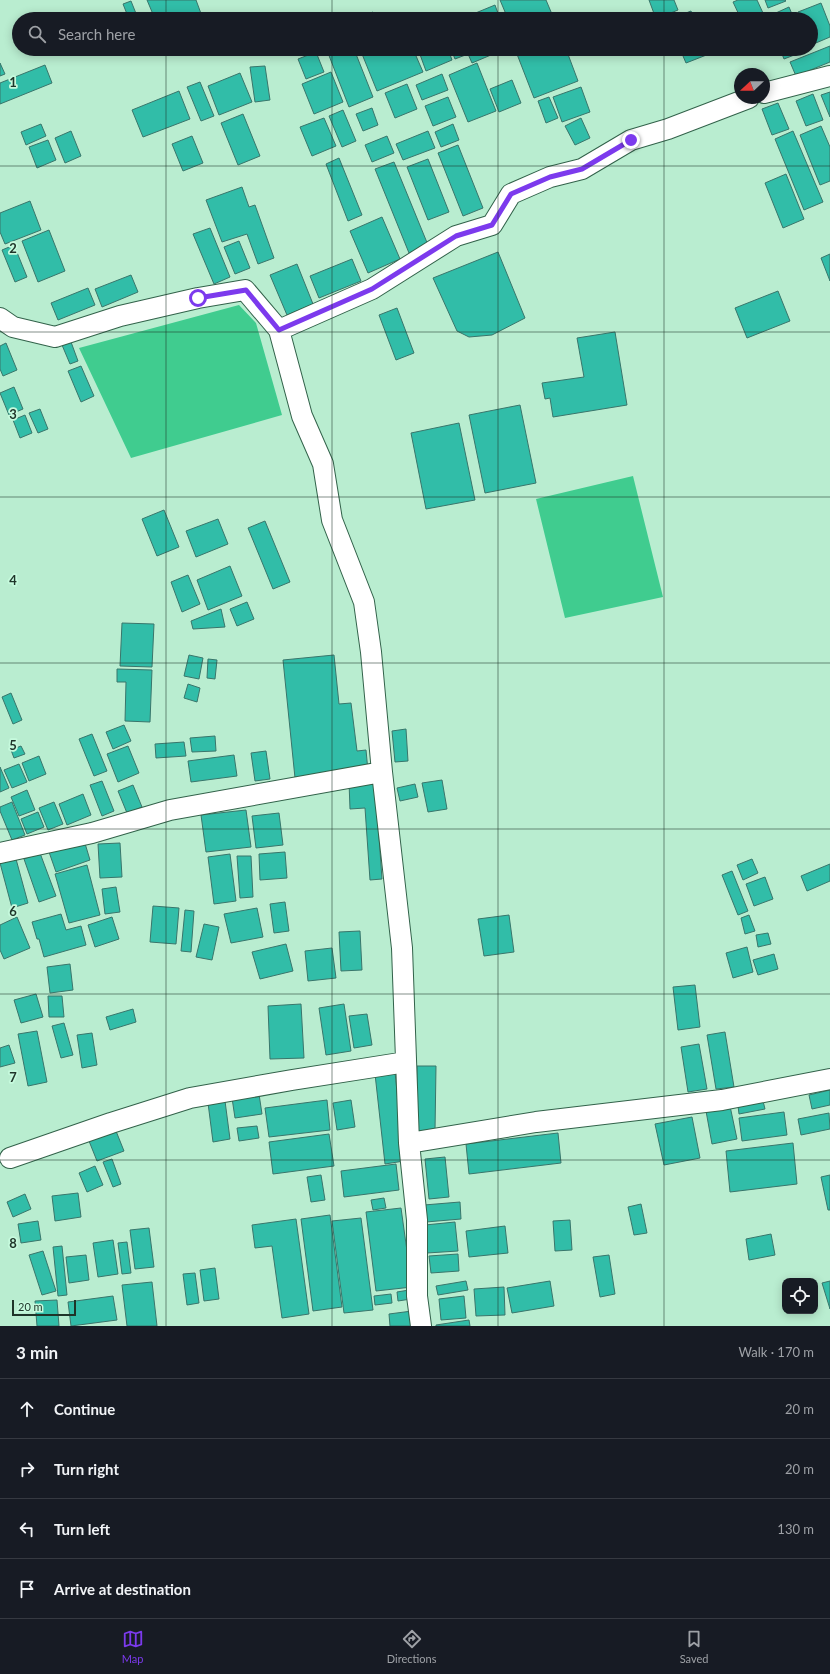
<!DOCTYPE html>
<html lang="en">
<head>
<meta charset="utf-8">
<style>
  :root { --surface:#171b24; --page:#20242c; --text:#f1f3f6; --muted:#9ea1a6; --line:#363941; --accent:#7c3aed }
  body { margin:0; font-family:Lato,sans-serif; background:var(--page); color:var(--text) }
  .controls { position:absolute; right:12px; bottom:12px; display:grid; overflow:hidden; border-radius:8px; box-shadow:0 2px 10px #0003 }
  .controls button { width:36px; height:36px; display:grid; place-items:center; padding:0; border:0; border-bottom:1px solid var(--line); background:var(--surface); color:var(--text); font:20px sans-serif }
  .compass { position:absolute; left:734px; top:68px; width:36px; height:36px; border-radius:50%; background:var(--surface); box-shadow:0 2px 10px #0003; rotate:248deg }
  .scale { position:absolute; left:12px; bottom:10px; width:64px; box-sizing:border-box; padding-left:4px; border:2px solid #1f3429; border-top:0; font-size:11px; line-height:14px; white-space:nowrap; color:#1f3429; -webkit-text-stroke:3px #c6fadd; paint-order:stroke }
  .stop { position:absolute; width:12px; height:12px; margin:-9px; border:3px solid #7c3aed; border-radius:50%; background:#fff }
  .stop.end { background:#7c3aed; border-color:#fff; box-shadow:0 1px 4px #0008 }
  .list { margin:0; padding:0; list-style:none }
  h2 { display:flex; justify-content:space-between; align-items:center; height:52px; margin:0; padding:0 16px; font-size:17px }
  h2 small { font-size:13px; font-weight:400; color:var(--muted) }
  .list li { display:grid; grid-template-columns:26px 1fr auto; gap:12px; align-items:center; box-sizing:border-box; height:60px; padding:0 16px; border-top:1px solid var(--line) }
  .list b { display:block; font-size:15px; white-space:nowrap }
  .list em { font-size:13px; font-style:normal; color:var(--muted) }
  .icon { flex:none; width:22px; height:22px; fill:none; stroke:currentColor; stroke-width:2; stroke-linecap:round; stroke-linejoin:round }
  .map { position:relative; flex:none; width:830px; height:1326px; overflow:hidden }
  .search { position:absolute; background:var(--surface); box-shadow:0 2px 10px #0003; left:12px; right:12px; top:12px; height:44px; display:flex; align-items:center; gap:10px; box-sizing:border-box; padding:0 14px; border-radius:22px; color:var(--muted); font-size:15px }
  .sheet { height:292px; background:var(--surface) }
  nav { display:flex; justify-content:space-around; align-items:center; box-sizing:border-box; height:56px; border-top:1px solid var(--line); background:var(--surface); font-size:11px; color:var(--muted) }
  nav a { display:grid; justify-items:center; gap:2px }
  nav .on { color:var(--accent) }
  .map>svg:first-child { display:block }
  .water { fill:#40cc8f }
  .building { fill:#31bda8; stroke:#39766b }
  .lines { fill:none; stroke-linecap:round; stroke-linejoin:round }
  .minor-casing { stroke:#32624a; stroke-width:22 }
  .minor { stroke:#fff; stroke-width:20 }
  .route { stroke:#7c3aed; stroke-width:5 }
  .grid { fill:none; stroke:#1f3429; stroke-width:1; stroke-opacity:0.55 }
  .grid-label { font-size:13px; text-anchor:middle; font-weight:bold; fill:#1f3429; stroke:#c6fadd; stroke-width:3.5; stroke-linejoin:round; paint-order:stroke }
</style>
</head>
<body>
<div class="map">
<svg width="830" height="1326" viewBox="0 0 830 1326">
  <rect width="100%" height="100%" fill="#b9edd0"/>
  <path class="water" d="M239,305L256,323L282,415L131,458L79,348Z
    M633,476L663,597L565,618L536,499Z"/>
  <path class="building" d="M147,0H196L203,19H155Z
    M500,0H546L554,19H508Z
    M649,0H674L678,10L656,19Z
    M738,0H757L763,13L748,19H741L733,2Z
    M765,0H785L786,1L768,8Z
    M131,1L137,16L129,19L123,4Z
    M821,3L830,26V37L811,45V19H801L798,12Z
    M495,5L500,19H461Z
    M789,7L794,19H768L767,17Z
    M691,11L694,19H671Z
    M373,12L375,19H356Z
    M830,46V62L796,76L790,62Z
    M338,49H354L373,97L349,107L328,53Z
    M360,49H413L423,72L377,91Z
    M418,49H448L452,60L426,71Z
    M451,49H505L472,63L468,54L455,59Z
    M515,49H566L578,81L534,98Z
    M680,49H707L709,54L686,63Z
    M780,49H806L807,50L784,59Z
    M316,52L324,72L306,79L298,59Z
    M0,63L5,74L0,76Z
    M477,63L496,111L468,122L449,75Z
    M45,65L52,83L0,104V83Z
    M265,66L270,100L255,102L250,67Z
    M331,72L343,102L314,114L302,84Z
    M240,73L252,102L219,115L208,86Z
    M442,74L448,90L422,100L416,85Z
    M512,80L521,103L499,112L490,89Z
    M200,82L214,116L201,121L187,87Z
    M407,84L417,109L395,118L385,93Z
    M581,87L590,112L562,122L553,97Z
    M179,91L190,119L143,137L132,110Z
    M830,92V117L821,95Z
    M813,94L823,120L806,126L796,101Z
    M448,97L456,117L433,126L425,106Z
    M549,97L558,118L546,123L538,101Z
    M778,103L789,129L772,135L762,109Z
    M372,108L378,125L363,131L356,114Z
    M343,110L356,141L342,147L329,116Z
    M243,114L260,156L238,165L221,123Z
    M324,118L336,146L312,156L300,127Z
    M581,118L590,138L575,145L565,126Z
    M41,124L46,136L26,145L21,132Z
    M453,124L459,140L441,147L435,132Z
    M821,126L830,147V181L820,185L800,135Z
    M71,131L81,156L65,163L55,138Z
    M428,131L435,148L403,160L396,144Z
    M793,131L823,202L804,210L775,139Z
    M192,136L203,163L183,171L172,144Z
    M387,136L394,153L372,162L365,145Z
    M48,140L56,160L37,168L29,147Z
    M458,145L483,208L463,216L438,153Z
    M339,158L362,215L348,221L326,164Z
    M428,159L449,212L428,220L407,167Z
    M394,162L428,245L409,253L375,169Z
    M786,174L804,219L783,228L765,183Z
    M242,187L249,207L255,205L274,258L258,264L247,234L222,242L206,200Z
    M30,201L41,230L5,244L0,232V213Z
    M382,217L400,259L368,273L350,231Z
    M210,228L230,277L214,284L193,234Z
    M49,230L65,271L38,282L22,241Z
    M239,241L250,268L235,274L224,247Z
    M14,245L27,277L15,282L2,250Z
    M498,252L525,318L492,335L469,337L457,331L433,278Z
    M830,254V281L821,258Z
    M352,259L361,281L319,298L310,276Z
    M297,264L313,304L287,315L270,275Z
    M131,275L138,292L102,307L95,289Z
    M88,288L95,305L58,320L51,303Z
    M778,291L790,321L747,338L735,308Z
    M397,308L414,353L396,360L379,315Z
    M615,332L627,405L553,417L550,398L545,399L542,383L584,377L577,338Z
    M71,342L78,361L70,364L62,345Z
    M6,343L17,370L3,376L0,369V346Z
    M81,366L94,396L81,402L68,371Z
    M14,387L23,409L9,415L0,393Z
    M520,405L536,483L485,493L469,415Z
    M40,409L48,429L38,433L29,413Z
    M25,415L32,433L20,438L13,420Z
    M459,423L475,500L426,509L411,433Z
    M164,510L179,547L157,556L142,519Z
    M218,519L228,544L196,557L186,531Z
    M265,521L290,582L273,589L248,528Z
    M230,566L242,596L208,610L197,580Z
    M188,575L200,604L182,612L171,582Z
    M247,602L254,619L237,626L230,609Z
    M221,609L225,627L193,629L191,621Z
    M122,623L154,624L152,667L120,666Z
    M189,655L203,658L199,679L184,676Z
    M334,655L339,704L351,703L357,751L366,750L368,771L295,778L283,660Z
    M208,659L217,660L215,679L207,678Z
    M117,669L152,670L150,722L125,721L126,682H117Z
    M188,684L200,688L197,702L184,698Z
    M11,693L22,720L13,724L2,697Z
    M124,725L131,741L113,749L106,732Z
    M406,729L408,761L395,762L392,731Z
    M92,734L107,771L94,776L79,739Z
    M215,736L216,751L192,752L190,738Z
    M184,742L186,756L156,758L155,744Z
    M21,746L25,754L14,758L11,750Z
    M128,746L139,773L118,782L107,754Z
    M266,751L270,779L255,781L251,753Z
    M234,755L237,776L191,782L188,761Z
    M39,756L46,774L29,781L22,763Z
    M19,764L27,782L12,788L4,770Z
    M0,767L9,788L0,792Z
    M442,780L447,809L428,812L422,783Z
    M102,781L114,811L102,816L90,785Z
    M375,781L382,879L370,880L365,808L350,809L349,782Z
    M415,784L418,797L400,801L397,788Z
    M133,785L142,807L127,813L118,791Z
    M27,790L35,810L19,816L11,797Z
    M83,794L91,815L67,825L59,804Z
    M12,802L25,835L12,840L0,811V807Z
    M54,802L63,824L48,830L39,808Z
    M246,810L251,847L206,852L201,815Z
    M38,812L44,827L27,834L21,819Z
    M279,813L283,845L256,848L252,816Z
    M84,840L90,860L56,872L49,852Z
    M120,843L122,877L100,878L98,844Z
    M285,852L287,878L260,880L259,854Z
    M40,853L56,896L39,902L24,859Z
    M230,854L236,901L214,904L208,857Z
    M237,856H251L253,897L240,898Z
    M16,859L28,903L12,908L0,863Z
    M752,859L758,873L743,880L737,865Z
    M830,864V881L807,891L801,876Z
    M87,865L100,915L69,923L55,874Z
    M732,871L748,911L738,915L722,875Z
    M765,877L773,899L754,906L746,884Z
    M116,887L120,912L105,914L102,889Z
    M285,902L289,931L274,933L270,904Z
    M153,906L179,908L176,944L150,942Z
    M257,908L263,937L231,943L224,914Z
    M185,910L194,911L191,952L181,951Z
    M61,914L66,930L81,926L86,945L44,957L39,939H37L32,922Z
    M509,915L514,952L484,956L478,919Z
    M749,915L755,931L745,934L741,918Z
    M17,917L30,948L4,959L0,950V925Z
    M112,917L119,939L95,947L88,925Z
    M204,924L219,927L212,960L196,957Z
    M360,931L362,970L341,971L339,932Z
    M768,933L771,944L758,947L756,935Z
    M286,944L293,971L260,979L252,952Z
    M747,947L753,972L733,978L726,953Z
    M332,948L336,978L308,981L305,951Z
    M774,954L778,969L758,975L753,960Z
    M70,964L73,990L50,993L47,967Z
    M695,985L700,1027L678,1030L673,987Z
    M36,994L43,1017L21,1023L14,1000Z
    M48,996H62L64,1017H49Z
    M301,1004L304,1058L270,1059L268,1006Z
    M344,1004L351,1051L326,1055L319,1008Z
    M133,1009L136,1022L110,1030L106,1017Z
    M367,1014L372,1045L354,1048L349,1016Z
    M64,1023L73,1055L61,1058L52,1026Z
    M37,1031L47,1082L28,1086L18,1034Z
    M725,1032L734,1087L716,1089L707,1035Z
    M92,1033L97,1065L82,1068L77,1035Z
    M699,1044L707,1089L688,1092L681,1047Z
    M9,1045L15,1063L0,1067V1048Z
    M417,1066H436L435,1131H416Z
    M395,1072L404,1161L385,1164L375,1074Z
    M830,1090V1105L812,1109L809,1095Z
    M259,1094L262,1114L235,1118L232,1098Z
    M327,1100L330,1130L269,1137L265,1108Z
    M351,1100L355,1127L337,1130L333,1103Z
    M225,1101L230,1139L213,1142L208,1103Z
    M763,1101L765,1109L739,1114L738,1106Z
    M730,1106L737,1139L712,1144L706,1111Z
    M784,1112L787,1135L742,1141L739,1118Z
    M829,1113L830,1129L801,1135L798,1119Z
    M692,1117L700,1158L664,1165L655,1124Z
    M257,1126L259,1138L239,1141L237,1128Z
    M116,1131L124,1151L97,1161L89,1141Z
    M558,1133L561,1163L469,1174L466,1144Z
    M329,1134L334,1166L273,1174L269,1142Z
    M793,1143L797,1184L730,1192L726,1151Z
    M445,1157L449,1197L429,1199L425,1159Z
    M112,1159L121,1184L113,1187L103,1162Z
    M396,1164L399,1190L344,1197L341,1171Z
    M95,1166L103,1185L87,1192L79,1173Z
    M321,1175L325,1200L311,1202L307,1177Z
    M830,1175V1210H828L821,1177Z
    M78,1193L81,1217L55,1221L52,1196Z
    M25,1194L31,1209L13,1217L7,1202Z
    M384,1198L386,1208L373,1210L371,1200Z
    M460,1202L461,1219L426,1222L424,1205Z
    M641,1204L647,1233L634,1235L628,1207Z
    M401,1208L412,1287L376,1291L366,1212Z
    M330,1215L342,1307L313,1311L301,1219Z
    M361,1218L373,1310L344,1313L332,1221Z
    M296,1219L309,1314L282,1318L272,1246L255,1248L252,1225Z
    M570,1220L572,1250L555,1251L553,1221Z
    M38,1221L41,1240L21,1243L18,1224Z
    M455,1222L458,1251L427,1253L425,1225Z
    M505,1226L508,1253L469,1257L466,1231Z
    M149,1228L154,1267L135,1269L130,1230Z
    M771,1234L775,1255L749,1260L746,1239Z
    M113,1240L118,1274L98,1277L93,1243Z
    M127,1242L131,1273L122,1274L118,1243Z
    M62,1246L67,1295L58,1296L53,1247Z
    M43,1251L56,1291L42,1295L29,1255Z
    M458,1254L459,1271L431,1273L429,1256Z
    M86,1255L89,1280L69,1283L66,1257Z
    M609,1255L615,1294L600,1297L593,1257Z
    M215,1268L219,1299L204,1301L200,1270Z
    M195,1273L199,1303L187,1305L183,1274Z
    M466,1281L468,1290L438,1295L436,1286Z
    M550,1281L554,1306L512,1313L507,1288Z
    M830,1281V1309L822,1283Z
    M152,1282L157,1326H127L122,1285Z
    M504,1287L505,1315L476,1316L474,1289Z
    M409,1290L411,1299L398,1301L397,1292Z
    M391,1294L392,1303L375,1305L374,1296Z
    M113,1296L117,1320L71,1326L68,1302Z
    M464,1296L466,1318L441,1320L439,1299Z
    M57,1300L59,1326H37L35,1301Z
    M412,1311L414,1326H390L389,1314Z
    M469,1320L470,1326H436V1325Z"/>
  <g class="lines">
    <defs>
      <path id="minor" d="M764,93L830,76
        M0,318L13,327L55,337L120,316L198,298L245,290L279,330L302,416L323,464L332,520L364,602L371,652L382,772L402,948L409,1143L536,1122L722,1100L830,1079
        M279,330L372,289L456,236L492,225L511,194L550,177L582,169L631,140L668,129L749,98
        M0,853L92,833L170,810L382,772
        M409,1143L417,1220V1296L421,1326
        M10,1158L111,1123L190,1098L292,1080L406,1062"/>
    </defs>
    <use href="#minor" class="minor-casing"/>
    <use href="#minor" class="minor"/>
  </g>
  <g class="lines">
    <path class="route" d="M198,298L246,290L279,330L372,289L456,236L492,225L511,194L550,177L582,169L631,140"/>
  </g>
  <path class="grid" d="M166,0V19M332,0V19M498,0V19M664,0V19M166,49V1326M332,49V1326M498,49V1326M664,49V1326M0,166H830M0,332H830M0,497H830M0,663H830M0,829H830M0,994H830M0,1160H830"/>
  <g class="grid-label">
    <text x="13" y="87">1</text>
    <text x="13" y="253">2</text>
    <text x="13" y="419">3</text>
    <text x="13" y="585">4</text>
    <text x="13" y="750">5</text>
    <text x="13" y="916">6</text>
    <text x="13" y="1082">7</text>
    <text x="13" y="1248">8</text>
  </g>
</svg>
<div class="controls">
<button><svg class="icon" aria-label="locate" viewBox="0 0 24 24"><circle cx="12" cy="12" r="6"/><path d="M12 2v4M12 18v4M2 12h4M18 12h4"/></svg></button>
</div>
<svg class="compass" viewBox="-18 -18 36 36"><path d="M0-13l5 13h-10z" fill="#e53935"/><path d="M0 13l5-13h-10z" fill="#9ea1a6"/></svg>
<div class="scale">20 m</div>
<div class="stop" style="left:198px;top:298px"></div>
<div class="stop end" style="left:631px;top:140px"></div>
<div class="search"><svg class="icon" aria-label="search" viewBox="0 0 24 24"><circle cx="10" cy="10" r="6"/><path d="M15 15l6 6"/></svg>Search here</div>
</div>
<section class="sheet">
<h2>3 min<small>Walk · 170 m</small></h2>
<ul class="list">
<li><svg class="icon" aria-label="ahead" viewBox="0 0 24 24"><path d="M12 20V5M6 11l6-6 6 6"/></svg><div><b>Continue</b></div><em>20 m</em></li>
<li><svg class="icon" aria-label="right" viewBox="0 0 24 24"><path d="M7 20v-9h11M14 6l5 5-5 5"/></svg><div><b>Turn right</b></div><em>20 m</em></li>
<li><svg class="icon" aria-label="left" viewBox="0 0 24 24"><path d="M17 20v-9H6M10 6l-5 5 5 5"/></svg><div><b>Turn left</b></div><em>130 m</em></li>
<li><svg class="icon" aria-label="arrive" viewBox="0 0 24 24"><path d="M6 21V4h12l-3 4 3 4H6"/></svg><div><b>Arrive at destination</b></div></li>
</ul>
</section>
<nav>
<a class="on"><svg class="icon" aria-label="map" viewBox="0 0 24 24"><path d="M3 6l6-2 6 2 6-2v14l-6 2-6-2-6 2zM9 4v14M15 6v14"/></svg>Map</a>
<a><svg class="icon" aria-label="directions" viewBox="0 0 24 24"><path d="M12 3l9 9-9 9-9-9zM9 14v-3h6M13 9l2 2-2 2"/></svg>Directions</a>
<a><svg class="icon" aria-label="saved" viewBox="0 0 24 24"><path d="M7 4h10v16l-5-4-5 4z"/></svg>Saved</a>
</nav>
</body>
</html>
